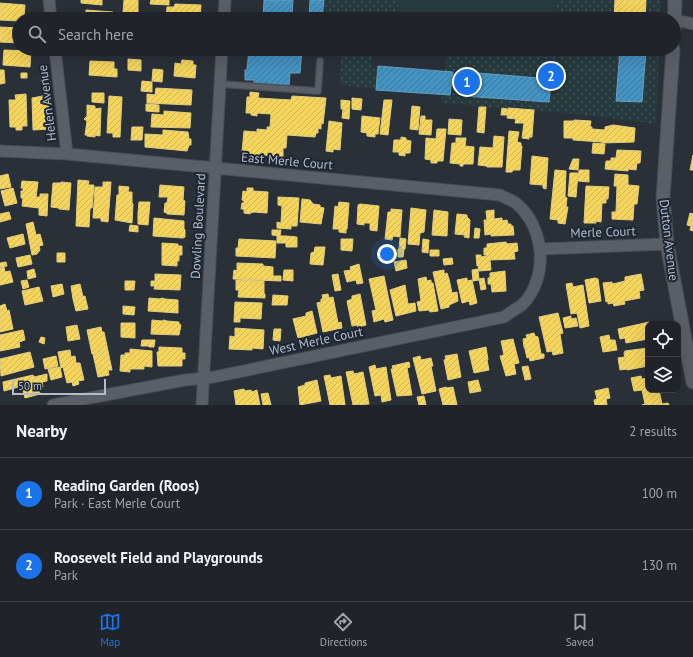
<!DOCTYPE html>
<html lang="en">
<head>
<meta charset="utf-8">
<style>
  :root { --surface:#20242a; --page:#2d3036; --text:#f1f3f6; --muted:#a2a4a8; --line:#3d4147; --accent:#1a73e8 }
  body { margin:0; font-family:"PT Sans",sans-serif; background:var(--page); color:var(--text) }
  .controls { position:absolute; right:12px; bottom:12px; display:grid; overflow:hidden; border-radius:8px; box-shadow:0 4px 16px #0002 }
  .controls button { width:36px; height:36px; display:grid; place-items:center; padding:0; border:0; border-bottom:1px solid var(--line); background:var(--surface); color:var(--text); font:20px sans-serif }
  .scale { position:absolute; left:12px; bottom:10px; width:94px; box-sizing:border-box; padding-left:4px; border:2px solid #b4bcc9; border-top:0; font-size:11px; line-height:14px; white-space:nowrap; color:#b4bcc9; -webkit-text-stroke:3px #1d2633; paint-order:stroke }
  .you { position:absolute; left:387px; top:254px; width:14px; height:14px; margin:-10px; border:3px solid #fff; border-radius:50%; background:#1a73e8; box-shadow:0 0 0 6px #1a73e833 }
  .badge { display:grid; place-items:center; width:26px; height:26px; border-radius:50%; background:var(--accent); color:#fff; font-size:13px; font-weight:700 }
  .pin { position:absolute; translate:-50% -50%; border:2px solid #fff; box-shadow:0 1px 4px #0006 }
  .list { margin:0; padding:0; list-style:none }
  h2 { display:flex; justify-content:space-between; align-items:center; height:52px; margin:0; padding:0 16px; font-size:17px }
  h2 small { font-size:13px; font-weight:400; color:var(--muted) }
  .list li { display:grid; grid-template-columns:26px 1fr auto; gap:12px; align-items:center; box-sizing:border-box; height:72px; padding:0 16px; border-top:1px solid var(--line) }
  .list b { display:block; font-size:15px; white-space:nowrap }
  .list p { margin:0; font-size:13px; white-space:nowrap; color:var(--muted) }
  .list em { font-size:13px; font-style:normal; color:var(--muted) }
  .icon { flex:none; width:22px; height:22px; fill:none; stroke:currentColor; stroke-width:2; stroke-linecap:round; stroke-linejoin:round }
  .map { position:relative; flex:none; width:693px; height:405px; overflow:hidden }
  .search { position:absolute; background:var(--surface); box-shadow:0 4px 16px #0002; left:12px; right:12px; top:12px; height:44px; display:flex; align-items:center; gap:10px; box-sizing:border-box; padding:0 14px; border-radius:22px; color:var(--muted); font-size:15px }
  .sheet { height:196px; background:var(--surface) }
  nav { display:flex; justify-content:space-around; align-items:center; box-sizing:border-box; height:56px; border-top:1px solid var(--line); background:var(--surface); font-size:11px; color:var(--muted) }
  nav a { display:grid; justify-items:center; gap:2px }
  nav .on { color:var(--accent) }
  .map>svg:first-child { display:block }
  .green { fill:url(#green-dots) }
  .pitch { fill:#273a3e }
  .homes { fill:url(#homes-hatch); stroke:#e2ce7d }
  .schools { fill:url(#schools-hatch); stroke:#659fc5 }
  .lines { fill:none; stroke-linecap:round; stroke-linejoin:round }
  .service-casing { stroke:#484c53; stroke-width:8 }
  .minor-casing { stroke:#484c53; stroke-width:13 }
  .tertiary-casing { stroke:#484c53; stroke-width:15 }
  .service { stroke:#5a5e66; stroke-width:5.5 }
  .minor { stroke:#5a5e66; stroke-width:11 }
  .tertiary { stroke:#5a5e66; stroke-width:13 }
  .labels { text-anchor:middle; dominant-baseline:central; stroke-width:4; stroke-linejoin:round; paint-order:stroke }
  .street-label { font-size:13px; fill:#b4bcc9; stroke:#1d2633 }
</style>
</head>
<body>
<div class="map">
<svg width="693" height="405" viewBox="0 0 693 405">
  <defs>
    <pattern id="green-dots" width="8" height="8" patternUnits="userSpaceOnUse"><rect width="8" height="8" fill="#273a3e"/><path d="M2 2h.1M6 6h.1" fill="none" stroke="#445559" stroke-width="1.8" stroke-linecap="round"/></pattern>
    <pattern id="homes-hatch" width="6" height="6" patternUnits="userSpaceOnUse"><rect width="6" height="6" fill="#f6d55c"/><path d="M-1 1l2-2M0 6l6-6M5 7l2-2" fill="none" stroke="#d0b656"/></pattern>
    <pattern id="schools-hatch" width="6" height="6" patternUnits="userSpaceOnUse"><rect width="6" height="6" fill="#4393c3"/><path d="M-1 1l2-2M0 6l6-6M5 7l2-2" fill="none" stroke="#3f789a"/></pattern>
  </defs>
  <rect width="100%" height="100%" fill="#2a3038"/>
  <path class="green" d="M324,0H661L660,19H322Z
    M447,49H659L656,124L588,115L442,103Z
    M344,52L372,55V64L375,69H378L376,88L339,85L341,54Z"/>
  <path class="pitch" d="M398,0H556L557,2L555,19H397Z"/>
  <path class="homes" d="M81,0H102V5L81,3Z
    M124,0H138V13L123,12Z
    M151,0H169V5L150,4Z
    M615,0H646L645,19H614Z
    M0,3L25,5L24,16H20L19,21L0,20Z
    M175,4L201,5L200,18L166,19L167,7H174Z
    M86,10L113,12V19H86Z
    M0,27L19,28V43L0,42Z
    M89,49H109L108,52L93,51Z
    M138,49H149V53H137Z
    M4,50L31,51L30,67L3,65Z
    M128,59L141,60V71L128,70Z
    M182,60L193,61V65H196L195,78L174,76L175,63L181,64Z
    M90,61L114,62V69H117V77L89,75Z
    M153,69L163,70L162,82L152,81Z
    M0,70H4L5,83L0,84Z
    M21,73H27V78H21Z
    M41,75H48L49,82H41Z
    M142,81L152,82V92L141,91Z
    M156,88L192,90L191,105L147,103V94L155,95Z
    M250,92L259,93L258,98L291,100L292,96L326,98L323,124L321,123V129L318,128V133H316L315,137L287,135L286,148H283V157L250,154L248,152H242L244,131L257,132V129L267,130V127H270L271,114L257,113V116L251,115V113H246L247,97H250Z
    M92,93H104V103L92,102Z
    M26,94L27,126H22V130H16V127H10L9,100H16L15,95Z
    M48,95L50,129L33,130L32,98Z
    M109,96L122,97L120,137H113V133H107Z
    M352,98L362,99L361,110L352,109Z
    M341,100L350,101L349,119L342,118L343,109H341Z
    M384,100H392L388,135L380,134Z
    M146,104L159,105V112L146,111Z
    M87,105L95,106V109L101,108L100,136L95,135V137L87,136V135H85L87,121L84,119L87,116Z
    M412,106L420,107L418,130L410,129Z
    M479,107H486L484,133L477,132Z
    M502,108L507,109V115H501Z
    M508,108L534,110L532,137H529V139L522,138L524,123H515L516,119L507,118Z
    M164,111L191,113L190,128L151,127L152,114L164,115Z
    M362,116L380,118L378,134H375V137L367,136V133L361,132Z
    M421,116H425V120H432L431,135L419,134Z
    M449,119L462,120L461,135L448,134Z
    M574,120L591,121L590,127H592V129L605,130V127L613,125L635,128L634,142L602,143V142L573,140V138H564V121H574Z
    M329,121L342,123L340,150L333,149V152L326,151Z
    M132,127H143L142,140H131Z
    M437,129H446L443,161H437V163H431V160L425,159L426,138L436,139Z
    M163,130L188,132L189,139H191V145H189L187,151L145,147V134L163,135Z
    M509,131L519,132L517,142L521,143V146H522L520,170H513L512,172H506Z
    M494,136L504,137L502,167H487V166L478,165L480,147L493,148Z
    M401,137L406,138V140L411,141L410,153H405V156L399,155V152H393L394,140H401Z
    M456,138H466L465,146L474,147L473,164H463V166H460V164L450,163L452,143H456Z
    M593,143L605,144L604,154L592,153Z
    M617,150L641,151L640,163H637L636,170L628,169V171L605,169L606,161H611V158H616Z
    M693,155V170H690Z
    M532,156L548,158L546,189L543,188V185L530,184Z
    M573,159H579L578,170L569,169Z
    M555,170L566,171L565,197L567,198L566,207H568L565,224L558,223V220L550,219Z
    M579,170H589V182L578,181Z
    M570,173H578L576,197L568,196Z
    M8,174L11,187L0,189V176Z
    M615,174L628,175V185L639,186L637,204H634L633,220L612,219V212H616L617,186H614Z
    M78,180L89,181L88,185H94L92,208H90L89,227L76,226Z
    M22,181L38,182L36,197H40V194H48L47,216L39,215V208L22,206L23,198H21V191H23V188H21Z
    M61,182L71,183L69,210L59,209V208L51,207L53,183H61Z
    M103,182H111L108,222L101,221V218H93L95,187H103Z
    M160,185L184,187L183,200L185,201L184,215L167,214V213L164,212L165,203H167L168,197H159Z
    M119,186L129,187L128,192H132V203L133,204L132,223L115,220L117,195H119Z
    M586,186L609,187L608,199H606V203H602L601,222L596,221V223H584Z
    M13,188L17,203L5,206L1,191Z
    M247,188H253V191L268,192L267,213L254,212L250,213V214L244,213V209H241L242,203H244V201L242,200L243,191L247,192Z
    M278,197L299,198L297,226H291V229L277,228V222L281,223L282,206L278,205Z
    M302,199L310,200L313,204L320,205V207L324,208L321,224L300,222Z
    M139,202H150L149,214L138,213Z
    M339,202L349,203L347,229H346V233L339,232V229H333L335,206L338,207Z
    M360,204L379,206L377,231L370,230V223H364V225L357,224L358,205Z
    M411,208L426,210L424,232L420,233L419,245L408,244Z
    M391,209L402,210L400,237L393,236L392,240L385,239L388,212H391Z
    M434,210L448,212L447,236L432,235Z
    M494,210V219L502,218V221L507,220L508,224H511V226H513L514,235L491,236V234L485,235L484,220H487L486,211Z
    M9,212L11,219L0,222V214Z
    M138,213L149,214L148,225L138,224Z
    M690,213L693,214V231L690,230L691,226L687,225Z
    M457,214L467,215V217L470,220L469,238L464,237L465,235L455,234Z
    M154,218L184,221V229L185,230V237L183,238L153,236Z
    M33,222L36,235L40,234L43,245L39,246L40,250L37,254L32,255L26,224Z
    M130,225L138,226V232L129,231Z
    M475,228L480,229L479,238H474Z
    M272,230H281L280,236L272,235Z
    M23,234L25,244L10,248L7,238Z
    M277,236H286V243H277Z
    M286,236L297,237V247H286Z
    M400,238L406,239L405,249H399Z
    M239,239L276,241L275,258L236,256V248H238Z
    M341,239H353L352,251L341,250Z
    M423,239L429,240L428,253L422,252Z
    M506,242L507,244L517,243L518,251L514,252L515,259L490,260L491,270L479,271L478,265L477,266L476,255H481V257L487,256V255H484V248H487V244Z
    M162,243L178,244V246H182V255H179V261H177V266L162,265Z
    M315,247H325L323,265L310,264L311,253L314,252Z
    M398,249H404L403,257H398Z
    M430,250H439V256H430Z
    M57,253H65V262H57Z
    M30,255L32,264L18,267L16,258Z
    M452,258L453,264L444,265L443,259Z
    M406,260L407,268L396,271L394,262Z
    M6,262L7,266L0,267V263Z
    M237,263L263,264V266L273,267V276H281V281L233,279L234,270L237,271Z
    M359,264L363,283L357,284L356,280L347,282L344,271L351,270L350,267Z
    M4,267L5,272L10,271L13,282L0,285V268Z
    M34,269L36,277L28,279L27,271Z
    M478,269L479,280L473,281L472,270Z
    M284,270H293V281L283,280Z
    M444,270V274L447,273L449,279L452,293L457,292L458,301L449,305V307L441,309L433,272Z
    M505,271L506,291L492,292L491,284H488V278H490V273Z
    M155,274L181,275L180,290L154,289L155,286H151V281H155Z
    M338,274L341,290L335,291L332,275Z
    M641,274L644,290L639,291L640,298L624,301L625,304L614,306L613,303L608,304V301L606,302L603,283L612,282V284L617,283L625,281V277Z
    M384,276L393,320L385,322L384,319L374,322L372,311L376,310L369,279Z
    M426,277L427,281L431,280V283H433L438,311L430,312L429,310L419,311L417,302L421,301L418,279Z
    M467,278V281L472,280L477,303L470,305L469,301L462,303L457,280Z
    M484,278L486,289L481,290L479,279Z
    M595,278L598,279L601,301L589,303L585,280Z
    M27,280L29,287L23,289L21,281Z
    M236,280L264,281V294H265V298L238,297L239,290H236Z
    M125,281H135L134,290H125Z
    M572,283L573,287L583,285L589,326L580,328L577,313L571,314L566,284Z
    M62,284L64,294L53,297L51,286Z
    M80,284L83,297L73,299L71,286Z
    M405,285L408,304L415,303L416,311L396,316L390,290Z
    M39,287L43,301L25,305L22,291Z
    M328,294L329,298L333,297L338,323L341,322L342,328L323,332L317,303L321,302V299H323L322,295Z
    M360,294L366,325L358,327L357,325L352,326L347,301L352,299V296Z
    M273,295L288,296L287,305H272Z
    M85,296L88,309L76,311L73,299Z
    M149,298L160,299L162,298L165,299L178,300V313L148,311Z
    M235,302L262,303L261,319L240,318V322H234Z
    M5,304L7,311L9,310L13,329L0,332V306Z
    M123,306L135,307L134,315L123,314Z
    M312,311L317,333L298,338L293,319L306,316V313Z
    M558,313L563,333L560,334L563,353L553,355L552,351L547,352L539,317Z
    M571,316V319L576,318L578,326L565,328L563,318Z
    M152,320L162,321L164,320L167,321L179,322V324L181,325L179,335L151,334Z
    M649,322L651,324H648V339L626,343L625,338L620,339L618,329Z
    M121,323H135V338L121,337Z
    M77,325L80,339L68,341L66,327Z
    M101,327L102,332H104L108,351L92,354L87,330Z
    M235,328L264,330L263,349L252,348V350L229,349L230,336L235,337Z
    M274,329H281L280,341L273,340Z
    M23,330L25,340L19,342L20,347L0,351V335Z
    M534,333L535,336L538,337L541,354H544V358L530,361L529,357L527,358L525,349L524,347L523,339L527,338L526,335Z
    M609,335L610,340H615L617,350L603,352L600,337Z
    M41,337L45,338L44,344L39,342Z
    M513,339L519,363L514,364L516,374L506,376L500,356L504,355L501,341Z
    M142,340H149V346H141Z
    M149,340H155L154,347H149Z
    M159,347L182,348V353H185V359H182V366H158L157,352H159Z
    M486,347L488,360H487L489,370L474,373L469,351Z
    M648,348V366L627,370L624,353L625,351Z
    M130,349L152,351V367L144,366V369H130V372L120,371L121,355H125V353H130Z
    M70,350L71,357L75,356L76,363H80L84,380L78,381L79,384L73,386L72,382L67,383L63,367L61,368L58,352Z
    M108,351L112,370H108L109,375L98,377L93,354Z
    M30,352L34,367L1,376L0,359Z
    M457,354L461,377L448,380L444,360L446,359L445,356Z
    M56,356L58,366L45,369L43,359Z
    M420,356L421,360L431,358L433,366H431L436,391L422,394L413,358Z
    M624,357L627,369L620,370L618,358Z
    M409,362L410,367L407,368L412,395L397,396L391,369H393L392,366Z
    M375,365L376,369L386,367L391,400L382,402L381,395L375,396L369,367Z
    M528,366L531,379L525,380L522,367Z
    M60,367L62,377L51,380L48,369Z
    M353,371L354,374L363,372L369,404L353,405L346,372Z
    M47,374V381L42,382L43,387L39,388L40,394L25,398L22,386L4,391L3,382L33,375L34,377Z
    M330,375L331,378L341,376L345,405H330L324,376Z
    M641,376L642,379L648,378V390H659L662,404L668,403L669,405H642L645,404L642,390L634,391L631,378Z
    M317,380L321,401L300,405L298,387L305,385V383Z
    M478,380L481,391L470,393L468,382Z
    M446,387L447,388L453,387L457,405H443L439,389Z
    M608,388L610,398L606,399L607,405H595L594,400L597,399L595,391Z
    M244,389L245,391L251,390L252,392L257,390L260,405H236L234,391Z
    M268,393L271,405H263L261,394Z
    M424,396L426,405H419L417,397Z"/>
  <path class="schools" d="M264,0H293L292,15H296L295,19H263Z
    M310,0H324L322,19H309Z
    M249,49H302L300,73H290L289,85L254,83V80H245V70H247Z
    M620,49L646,50L642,102L616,101Z
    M378,66L453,72L450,95L376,90Z
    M465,72L551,79L549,102L463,96Z"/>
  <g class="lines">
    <defs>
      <path id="service" d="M220,84L318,91L320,61"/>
      <path id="minor" d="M49,0L51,19
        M224,19L225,0
        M675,20L693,24
        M55,49L67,154
        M0,151L67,154L500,195C505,198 512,200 517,204C545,228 549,278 522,305C516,309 509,313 504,317L214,377L185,380L53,405
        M541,249L667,244
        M202,405L222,49"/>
      <path id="tertiary" d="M674,30L675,0
        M673,49L663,198L667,244L693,382"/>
    </defs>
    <use href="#service" class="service-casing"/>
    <use href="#minor" class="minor-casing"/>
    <use href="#tertiary" class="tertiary-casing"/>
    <use href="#service" class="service"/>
    <use href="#minor" class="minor"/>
    <use href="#tertiary" class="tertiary"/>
  </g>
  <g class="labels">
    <g class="street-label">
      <text transform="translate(47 103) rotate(-97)">Helen Avenue</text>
      <text transform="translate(287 161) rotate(5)">East Merle Court</text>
      <text transform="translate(198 226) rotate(-87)">Dowling Boulevard</text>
      <text transform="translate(603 232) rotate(-2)">Merle Court</text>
      <text transform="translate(669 240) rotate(83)">Dutton Avenue</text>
      <text transform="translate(316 341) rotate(-12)">West Merle Court</text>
    </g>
  </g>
</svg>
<div class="controls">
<button><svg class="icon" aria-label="locate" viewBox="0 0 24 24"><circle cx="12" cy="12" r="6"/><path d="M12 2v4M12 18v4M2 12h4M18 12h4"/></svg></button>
<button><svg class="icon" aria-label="layers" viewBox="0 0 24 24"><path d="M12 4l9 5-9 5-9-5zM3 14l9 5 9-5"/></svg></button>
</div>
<div class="scale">50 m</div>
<div class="you"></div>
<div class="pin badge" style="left:467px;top:82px">1</div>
<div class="pin badge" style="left:551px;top:76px">2</div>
<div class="search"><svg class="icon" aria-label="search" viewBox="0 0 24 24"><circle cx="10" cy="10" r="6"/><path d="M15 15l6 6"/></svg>Search here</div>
</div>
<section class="sheet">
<h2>Nearby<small>2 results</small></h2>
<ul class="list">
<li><span class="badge">1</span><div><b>Reading Garden (Roos)</b><p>Park · East Merle Court</p></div><em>100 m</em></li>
<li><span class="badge">2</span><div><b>Roosevelt Field and Playgrounds</b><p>Park</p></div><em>130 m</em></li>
</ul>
</section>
<nav>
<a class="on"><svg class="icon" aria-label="map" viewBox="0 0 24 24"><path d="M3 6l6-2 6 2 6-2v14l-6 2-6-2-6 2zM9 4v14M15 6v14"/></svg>Map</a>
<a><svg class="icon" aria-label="directions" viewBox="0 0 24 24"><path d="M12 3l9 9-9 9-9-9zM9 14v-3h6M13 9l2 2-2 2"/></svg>Directions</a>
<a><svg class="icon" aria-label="saved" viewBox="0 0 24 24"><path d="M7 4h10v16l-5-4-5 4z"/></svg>Saved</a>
</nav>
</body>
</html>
